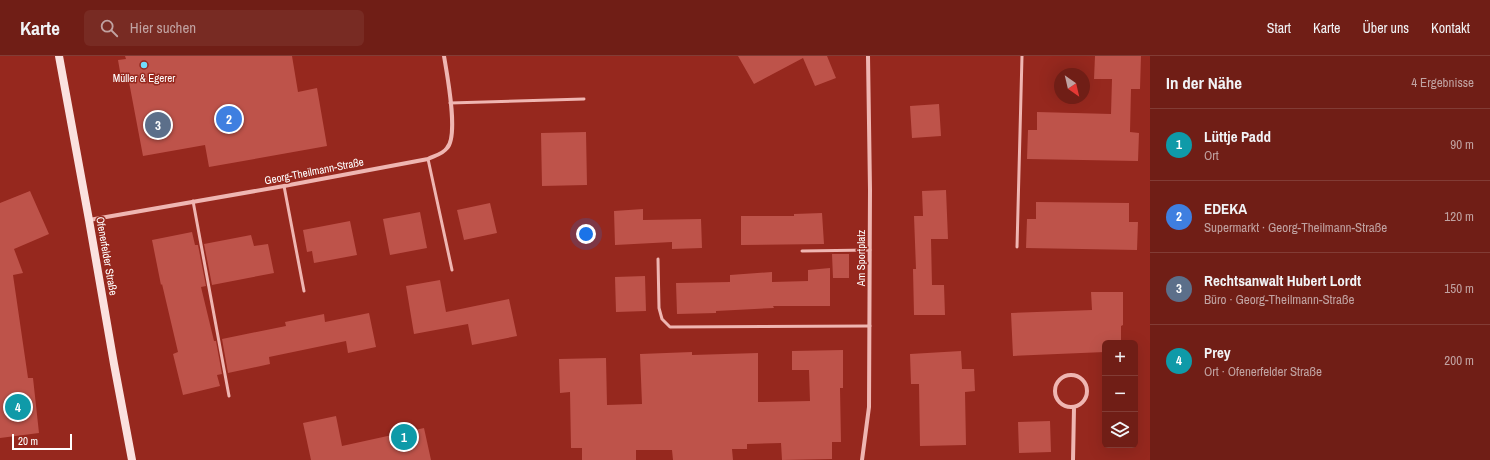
<!DOCTYPE html>
<html lang="de">
<head>
<meta charset="utf-8">
<style>
  :root { --surface:#701e16; --page:#782b23; --text:#f1f3f6; --muted:#c0a2a1; --line:#823c35; --accent:#71ddfd }
  body { margin:0; font-family:"Archivo Narrow",sans-serif; background:var(--page); color:var(--text) }
  .controls { position:absolute; right:12px; bottom:12px; display:grid; overflow:hidden; border-radius:6px; box-shadow:0 4px 16px #0002 }
  .controls button { width:36px; height:36px; display:grid; place-items:center; padding:0; border:0; border-bottom:1px solid var(--line); background:var(--surface); color:var(--text); font:20px sans-serif }
  .compass { position:absolute; left:1054px; top:12px; width:36px; height:36px; border-radius:50%; background:var(--surface); box-shadow:0 4px 16px #0002; rotate:146deg }
  .scale { position:absolute; left:12px; bottom:10px; width:60px; box-sizing:border-box; padding-left:4px; border:2px solid #fff; border-top:0; font-size:11px; line-height:14px; white-space:nowrap; color:#fff; -webkit-text-stroke:3px #96281e; paint-order:stroke }
  .you { position:absolute; left:586px; top:178px; width:14px; height:14px; margin:-10px; border:3px solid #fff; border-radius:50%; background:#1a73e8; box-shadow:0 0 0 6px #1a73e833 }
  .badge { display:grid; place-items:center; width:26px; height:26px; border-radius:50%; background:var(--accent); color:#fff; font-size:13px; font-weight:700 }
  .pin { position:absolute; translate:-50% -50%; border:2px solid #fff; box-shadow:0 1px 4px #0006 }
  .list { margin:0; padding:0; list-style:none }
  h2 { display:flex; justify-content:space-between; align-items:center; height:52px; margin:0; padding:0 16px; font-size:17px }
  h2 small { font-size:13px; font-weight:400; color:var(--muted) }
  .list li { display:grid; grid-template-columns:26px 1fr auto; gap:12px; align-items:center; box-sizing:border-box; height:72px; padding:0 16px; border-top:1px solid var(--line) }
  .list b { display:block; font-size:15px; white-space:nowrap }
  .list p { margin:0; font-size:13px; white-space:nowrap; color:var(--muted) }
  .list em { font-size:13px; font-style:normal; color:var(--muted) }
  .icon { flex:none; width:22px; height:22px; fill:none; stroke:currentColor; stroke-width:2; stroke-linecap:round; stroke-linejoin:round }
  .map { position:relative; flex:none; width:1150px; height:404px; overflow:hidden }
  header { display:flex; align-items:center; gap:24px; box-sizing:border-box; height:56px; padding:0 20px; background:var(--surface); border-bottom:1px solid var(--line) }
  header strong { font-size:19px }
  nav { display:flex; gap:22px; margin-inline-start:auto; font-size:14px }
  .search { width:280px; height:36px; background:var(--page); display:flex; align-items:center; gap:10px; box-sizing:border-box; padding:0 14px; border-radius:6px; color:var(--muted); font-size:15px }
  main { display:flex }
  aside { flex:1; background:var(--surface) }
  .map>svg:first-child { display:block }
  .building { fill:#be534a }
  .lines { fill:none; stroke-linecap:round; stroke-linejoin:round }
  .lane { stroke:#efb6b2; stroke-width:3 }
  .street { stroke:#efb6b2; stroke-width:4 }
  .secondary { stroke:#fbe1df; stroke-width:8 }
  .poi-dot { fill:#71ddfd; stroke:#96281e; stroke-width:1.5 }
  .labels { text-anchor:middle; dominant-baseline:central; stroke-width:3; stroke-linejoin:round; paint-order:stroke }
  .poi-label { font-size:11px; fill:#fff; stroke:#96281e }
  .street-label { font-size:11px; fill:#fff; stroke:#96281e }
</style>
</head>
<body>
<header>
<strong>Karte</strong>
<div class="search"><svg class="icon" aria-label="search" viewBox="0 0 24 24"><circle cx="10" cy="10" r="6"/><path d="M15 15l6 6"/></svg>Hier suchen</div>
<nav><a>Start</a><a>Karte</a><a>Über uns</a><a>Kontakt</a></nav>
</header>
<main>
<div class="map">
<svg width="1150" height="404" viewBox="0 0 1150 404">
  <rect width="100%" height="100%" fill="#96281e"/>
  <path class="building" d="M125,0H292L298,36L317,32L327,90L209,111L205,89L143,100L129,26L122,27L118,4L126,3Z
    M738,0H827L836,22L815,30L803,2L754,28Z
    M1095,0H1141L1140,33H1131L1130,76L1139,77L1138,105L1027,103L1028,74H1037V56L1111,58L1112,23H1094Z
    M939,48L941,80L912,82L910,50Z
    M586,76L587,129L542,130L541,77Z
    M946,134L948,183H931L932,229H944L945,259H914L913,213H916L914,160H923L922,135Z
    M30,135L49,178L14,193L23,217L13,219L28,322H33L39,377L0,382V147Z
    M1036,146L1129,147V166H1138L1137,194L1026,192L1027,163H1036Z
    M490,147L497,177L464,184L457,154Z
    M643,153V164L701,163L702,192L672,193V186L615,189L614,155Z
    M420,156L427,192L390,199L383,163Z
    M822,157L824,188L741,189V160H794V158Z
    M350,165L357,199L314,207L312,195L307,196L303,174Z
    M192,176L195,189H198L206,230L201,231L214,285H216L222,318L217,319L220,330L183,339L173,298L178,296L162,228L161,229L152,184Z
    M251,179L254,190L268,188L274,217L212,229L204,188Z
    M832,198H849V222H833Z
    M830,212V250H773L774,252L716,255V257L677,258L676,227L730,226V219L772,216V226L808,225V214Z
    M645,220L646,255L616,256L615,221Z
    M440,224L446,256L509,243L517,280L472,289L468,268L414,278L406,230Z
    M1091,236H1123V269L1121,270V287H1105V296L1013,300L1011,257L1092,254Z
    M369,257L376,291L348,297L346,285L269,301L270,308L228,317L222,283L286,270L285,266L324,258L325,266Z
    M843,294V332H840L841,386H832V403L782,404L781,387L747,388V393H732L733,404H673L672,394H636V404H582V392H571L570,336L560,337L559,303L606,302L607,349L642,348L640,298L692,296V299L758,297V346L810,345L809,314H792V295Z
    M961,295L962,313H974L975,335L965,336L966,389L920,390L919,328H911L910,298Z
    M336,360L342,390L424,372L431,404H311L303,367Z
    M1050,365L1051,396L1019,397L1018,366Z"/>
  <g class="lines">
    <path class="lane" d="M450,47L584,43
      M428,103L452,214
      M284,130L304,235
      M193,145L229,340
      M1017,191L1022,0
      M802,195L870,194
      M658,203L659,252L662,263L670,271L870,270"/>
    <path class="street" d="M89,164L284,130L428,103C434,100 443,98 447,92C459,80 447,18 444,0
      M1055 335a16 16 0 1 1 32 0a16 16 0 1 1-32 0Z
      M862,404L869,351L870,134L868,0
      M1073,404L1074,352"/>
    <path class="secondary" d="M59,0L89,164L114,308L132,404"/>
  </g>
  <circle class="poi-dot" cx="144" cy="9" r="4"/>
  <g class="labels">
    <g class="poi-label">
      <text x="144" y="22">Müller &amp; Egerer</text>
    </g>
    <g class="street-label">
      <text transform="translate(314 115) rotate(-11)">Georg-Theilmann-Straße</text>
      <text transform="translate(107 200) rotate(80)">Ofenerfelder Straße</text>
      <text transform="translate(861 202) rotate(-90)">Am Sportplatz</text>
    </g>
  </g>
</svg>
<div class="controls">
<button>+</button>
<button>−</button>
<button><svg class="icon" aria-label="layers" viewBox="0 0 24 24"><path d="M12 4l9 5-9 5-9-5zM3 14l9 5 9-5"/></svg></button>
</div>
<svg class="compass" viewBox="-18 -18 36 36"><path d="M0-13l5 13h-10z" fill="#e53935"/><path d="M0 13l5-13h-10z" fill="#c0a2a1"/></svg>
<div class="scale">20 m</div>
<div class="you"></div>
<div class="pin badge" style="left:404px;top:381px;background:#0f9aa8">1</div>
<div class="pin badge" style="left:229px;top:63px;background:#3f7fe0">2</div>
<div class="pin badge" style="left:158px;top:69px;background:#5c6f8a">3</div>
<div class="pin badge" style="left:18px;top:351px;background:#0f9aa8">4</div>
</div>
<aside>
<h2>In der Nähe<small>4 Ergebnisse</small></h2>
<ul class="list">
<li><span class="badge" style="background:#0f9aa8">1</span><div><b>Lüttje Padd</b><p>Ort</p></div><em>90 m</em></li>
<li><span class="badge" style="background:#3f7fe0">2</span><div><b>EDEKA</b><p>Supermarkt · Georg-Theilmann-Straße</p></div><em>120 m</em></li>
<li><span class="badge" style="background:#5c6f8a">3</span><div><b>Rechtsanwalt Hubert Lordt</b><p>Büro · Georg-Theilmann-Straße</p></div><em>150 m</em></li>
<li><span class="badge" style="background:#0f9aa8">4</span><div><b>Prey</b><p>Ort · Ofenerfelder Straße</p></div><em>200 m</em></li>
</ul>
</aside>
</main>
</body>
</html>
